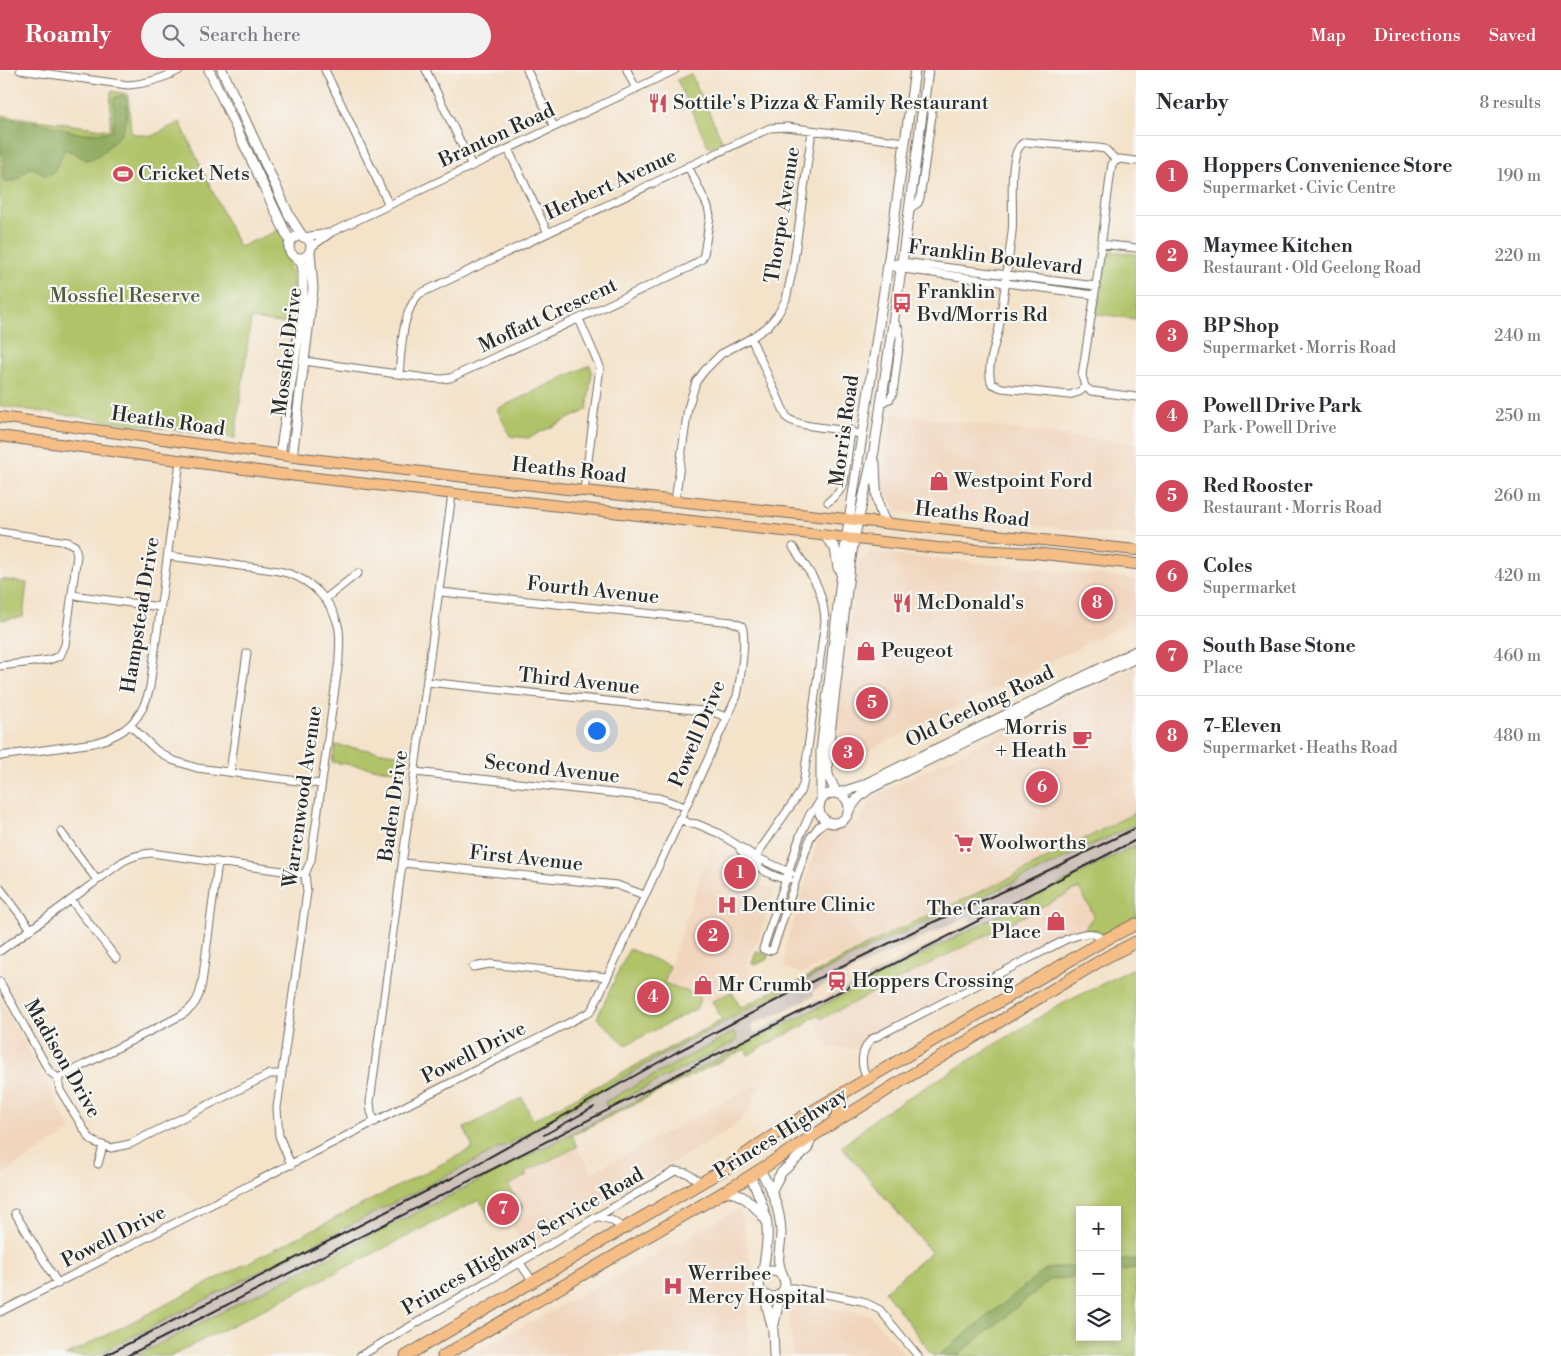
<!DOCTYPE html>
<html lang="en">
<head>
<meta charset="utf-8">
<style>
  :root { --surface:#fff; --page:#f2f2f3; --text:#2b2b33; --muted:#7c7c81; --line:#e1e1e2; --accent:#d1495b }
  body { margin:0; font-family:"Libre Bodoni",serif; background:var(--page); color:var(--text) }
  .controls { position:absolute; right:15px; bottom:15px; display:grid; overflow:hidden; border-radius:0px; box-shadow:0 2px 8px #0003 }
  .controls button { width:45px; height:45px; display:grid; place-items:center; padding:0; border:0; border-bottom:1px solid var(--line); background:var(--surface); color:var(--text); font:25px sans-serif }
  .you { position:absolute; left:596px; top:660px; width:18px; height:18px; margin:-12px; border:4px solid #fff; border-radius:50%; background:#1a73e8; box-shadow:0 0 0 8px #1a73e833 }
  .badge { display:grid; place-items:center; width:32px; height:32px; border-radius:50%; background:var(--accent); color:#fff; font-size:16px; font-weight:700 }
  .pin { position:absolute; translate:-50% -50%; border:2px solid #fff; box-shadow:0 1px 5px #0006 }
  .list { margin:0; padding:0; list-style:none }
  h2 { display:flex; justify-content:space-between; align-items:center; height:65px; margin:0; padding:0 20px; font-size:21px }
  h2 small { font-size:16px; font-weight:400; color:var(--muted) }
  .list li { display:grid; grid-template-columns:32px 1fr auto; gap:15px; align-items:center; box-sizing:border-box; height:80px; padding:0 20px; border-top:1px solid var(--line) }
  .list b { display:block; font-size:19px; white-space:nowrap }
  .list p { margin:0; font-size:16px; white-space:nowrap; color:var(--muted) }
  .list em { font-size:16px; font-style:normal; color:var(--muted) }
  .icon { flex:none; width:28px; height:28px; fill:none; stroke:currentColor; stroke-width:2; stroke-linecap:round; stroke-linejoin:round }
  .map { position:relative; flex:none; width:1136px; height:1286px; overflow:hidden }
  header { display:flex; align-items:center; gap:30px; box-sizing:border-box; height:70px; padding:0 25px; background:var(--accent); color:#fff }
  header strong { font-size:24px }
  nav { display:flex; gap:28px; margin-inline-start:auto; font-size:18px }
  .search { width:350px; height:45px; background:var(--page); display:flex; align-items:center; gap:12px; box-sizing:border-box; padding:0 18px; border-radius:28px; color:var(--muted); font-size:19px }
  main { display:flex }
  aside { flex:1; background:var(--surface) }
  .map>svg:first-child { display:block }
  .built { fill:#f1d5bd }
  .industrial { fill:#cec1ba; fill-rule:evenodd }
  .green { fill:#b0c367; stroke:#6e7749; fill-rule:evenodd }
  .forest { fill:#8ca95c; stroke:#5c6a44 }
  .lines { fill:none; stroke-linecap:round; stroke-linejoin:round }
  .minor-casing { stroke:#716b62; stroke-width:9 }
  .tertiary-casing { stroke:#716b62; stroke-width:11 }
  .primary-casing { stroke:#716b62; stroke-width:12 }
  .trunk-casing { stroke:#716b62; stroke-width:13 }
  .minor { stroke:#fff; stroke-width:7 }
  .tertiary { stroke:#fff; stroke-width:9 }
  .primary { stroke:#f6be87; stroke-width:10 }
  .trunk { stroke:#f6be87; stroke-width:11 }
  .rail { stroke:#2b2b2b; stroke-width:2 }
  .labels { text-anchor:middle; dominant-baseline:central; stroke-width:4.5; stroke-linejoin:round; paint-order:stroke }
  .poi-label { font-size:20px; fill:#2b2b2b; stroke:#f6f6f2; text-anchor:start }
  .street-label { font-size:20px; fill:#2b2b2b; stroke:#f6f6f2 }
  .park-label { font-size:20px; fill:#53593d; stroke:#f6f6f2 }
</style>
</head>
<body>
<header>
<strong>Roamly</strong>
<div class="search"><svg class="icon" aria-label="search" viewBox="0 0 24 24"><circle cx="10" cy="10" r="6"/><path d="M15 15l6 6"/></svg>Search here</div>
<nav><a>Map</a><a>Directions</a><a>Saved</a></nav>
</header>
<main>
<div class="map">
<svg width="1136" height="1286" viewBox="0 0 1136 1286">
  <rect width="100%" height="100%" fill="#f6f6f2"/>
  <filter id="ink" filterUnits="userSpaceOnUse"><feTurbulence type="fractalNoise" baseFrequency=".02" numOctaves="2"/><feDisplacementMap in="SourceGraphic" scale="10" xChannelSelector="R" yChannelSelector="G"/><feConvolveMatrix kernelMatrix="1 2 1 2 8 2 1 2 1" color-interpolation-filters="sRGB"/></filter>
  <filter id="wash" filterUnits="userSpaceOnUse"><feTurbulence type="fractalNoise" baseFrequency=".0096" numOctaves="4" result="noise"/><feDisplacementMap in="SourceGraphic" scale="20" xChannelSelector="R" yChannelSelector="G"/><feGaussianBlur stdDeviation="1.12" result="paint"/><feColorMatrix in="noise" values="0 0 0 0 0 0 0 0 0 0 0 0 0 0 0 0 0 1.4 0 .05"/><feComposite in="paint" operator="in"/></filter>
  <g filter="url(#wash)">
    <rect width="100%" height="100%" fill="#f4e2c9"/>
    <path class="built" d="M893,344L1136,374V466L900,442L882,418Z
      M871,482L1136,509V549L840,695L832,689L859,491Z
      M1136,597V742L1006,810L801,904L785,898V879L820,764L831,762L859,753L873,726Z
      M711,775L722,779L745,796L746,807L749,810L775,820L757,872L750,881L745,896L750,898L744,916L712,931L700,929L697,925L664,913Z
      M1080,818L1094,845L1083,861L1073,863L886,956L864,971L860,979L827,977L816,951Z
      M0,929L72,1060L0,1106Z
      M762,1012L749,1040L742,1049L729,1060L525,1178L506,1146L523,1137L508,1114L526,1105L524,1103L577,1077L592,1102Z
      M740,1139L753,1201L746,1231L750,1286H468Z
      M793,1232L870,1245L906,1286H793L789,1239Z"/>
    <path class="industrial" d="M1136,754V775L744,976L136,1286H95L514,1071L659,987L743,942L881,872L1030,805ZM967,847L971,853L828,927L819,931L817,930L770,954L771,955L755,963L751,956L766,948L768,949L815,925L813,921L867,893Z"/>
    <path class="green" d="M691,4L723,72L709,78L677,10Z
      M111,21L128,24L131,63L152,66L180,52L239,177L279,160L285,167L283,176L294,209L288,254L251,249L235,368L0,336V45L110,60Z
      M1111,181L1136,184V249L1097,244L1107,184Z
      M590,295L592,302L587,340L528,368L510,366L497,339Z
      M0,509L27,513L23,547L0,550Z
      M335,675L409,686L407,703L332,692Z
      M1136,742V754L1030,805L881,872L743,942L659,987L514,1071L95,1286H65L473,1078L464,1058L522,1028L533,1050L722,950L712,931L732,922L741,938L785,915L794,914L892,862L1006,810Z
      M1136,775V849L1108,864L1083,861L1094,845L1079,818L821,949L819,945L810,949L805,955L779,968L748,985L745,979L572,1065L577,1077L525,1102L526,1106L508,1115L523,1137L497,1151L494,1152L479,1130L171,1286H136Z
      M629,879L670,896L664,913L697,925L700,929L696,939L626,975L597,948Z
      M756,881L769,886L768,889L755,895L752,894Z
      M1136,897V1286H933L885,1221L931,1182L842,1077L877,1047L1056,937ZM1080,1140H1117V1267H1080Z
      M734,962L738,970L607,1037L605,1032Z"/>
    <path class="forest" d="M122,25L126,27C129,48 126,62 109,76C102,83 97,88 86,90L73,82L66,80C56,88 61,105 44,105C28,92 28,100 16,111H4C0,102 6,95 4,85L0,83V48L36,52L82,64L110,62L112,61L114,51V28Z
      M1136,1189V1199L1117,1201V1191Z
      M1080,1195V1206L1050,1210L957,1286H938L1046,1199Z"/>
  </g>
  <g filter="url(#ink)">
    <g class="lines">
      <defs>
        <path id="minor" d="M20,0L128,15C147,14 162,9 180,0
          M325,0L389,135
          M426,0L472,96
          M527,0L554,57
          M627,0L636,19
          M508,79L548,163
          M1136,91L1119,89L1112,94L1111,100L1096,216L1082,305L1085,317L1091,321L1136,327
          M909,139L918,133L920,128L932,45L931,35L924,27
          M304,167L329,163
          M1101,174L1136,178
          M310,178L332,162L389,135L675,0
          M888,195L902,192L1096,216
          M896,198L1094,225
          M579,249L600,297L584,421
          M751,268L787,348C805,360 839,356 861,365
          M304,291L426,308L442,309L450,308L690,197L702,189L704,184L710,146L708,137L688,96
          M399,304C402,278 401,244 419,224L770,58L787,57L904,72
          M1085,317L1079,322L1069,325L1002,318L992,314C985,299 996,273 999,258C1004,226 1008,194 1012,162C1015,144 1005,77 1026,72L1098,78L1105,79L1116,90
          M881,332L890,329L893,323L900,269L899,259L894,251
          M675,431L688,338L696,312L705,300L721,284L751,268L767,257L778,244L786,229L793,198L812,61
          M828,432L838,423L844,413L851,360
          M0,462L68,472L75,476L77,485L65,575L60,586L49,590L0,596
          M168,486C192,489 216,492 240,496C257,498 274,499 290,504C312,511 332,532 338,555C341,566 339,578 339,590L311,790L305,804L307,822L277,1038L279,1066L291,1095
          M72,525L160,537
          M325,529L358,503
          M427,612L712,642L727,647
          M130,655L156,680L172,690L197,698L321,714
          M0,686L94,673C125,665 143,649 150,617L180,391
          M230,702L247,583
          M415,702L659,728L685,737
          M819,733L810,744L800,766L763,879L768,881L773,879L810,768L819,756L828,752
          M679,749L689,753L697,754L718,763L758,788L791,803
          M61,762L97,810
          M740,780C752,793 771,809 789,809
          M403,793L617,815L644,825
          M759,797L758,783L799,724L803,715L825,551C823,516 811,505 793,477
          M0,818L31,859
          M71,830L116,888
          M0,881L49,846L122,792C132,786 140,784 151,783L305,804
          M473,897L490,894L607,907
          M0,912L49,1001L58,1008L60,1020L88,1066L94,1072L111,1078L130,1074L270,1004H281
          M58,1008L180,946C194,938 199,929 202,913L218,792
          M868,1009C859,996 861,979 872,969L1067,869C1079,865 1094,858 1103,871
          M375,1052L371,1042L370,1032L452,424
          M98,1094L103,1076
          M15,1143L58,1214
          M600,1147L611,1150L623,1158
          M520,1193L533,1212
          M784,1218H794L862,1231L880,1240L918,1286
          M0,1242L584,945L590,942L594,936L737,626C740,611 747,570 742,556L732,552L440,522
          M360,1286L675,1101L687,1103L702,1113"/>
        <path id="tertiary" d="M209,0L290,172
          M222,0L290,147L303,167
          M289 177a11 11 0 1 1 22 0a11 11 0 1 1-22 0Z
          M280,385L303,233V201L302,194L297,188
          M292,387L313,219L310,181
          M875,393C876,413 875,436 886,453
          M824,465L835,478L838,498
          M836,722L828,705L827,688L850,495L854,469L874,381L901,200L928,0
          M819 738a15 15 0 1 1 30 0a15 15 0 1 1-30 0Z
          M838,723L861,716L1136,581
          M821,729V682L844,484L888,195L915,0
          M849,740L858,728L869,719L1136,588
          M760,1100C772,1120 780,1138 781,1162C781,1183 774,1187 784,1208
          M750,1106C771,1148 770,1160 762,1206
          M772,1120L781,1103L807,1079L813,1065
          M724,1121C744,1123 754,1135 766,1150
          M759 1214a13 13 0 1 1 26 0a13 13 0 1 1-26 0Z
          M764,1224L773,1260L774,1286
          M774,1254L778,1235L783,1221"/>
        <path id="primary" d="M0,347L303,388L584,421L1136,480
          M0,366L289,405L673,449L938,478L1034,483L1136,494"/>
        <path id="trunk" d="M833,1053L841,1038L842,1025
          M406,1286L728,1097L760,1074L804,1046L1103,871L1136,854
          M443,1286L741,1112L833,1053L862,1036L898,1013L1105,888L1136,872"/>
      </defs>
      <use href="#minor" class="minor-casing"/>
      <use href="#tertiary" class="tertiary-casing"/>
      <use href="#primary" class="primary-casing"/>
      <use href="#trunk" class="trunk-casing"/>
      <use href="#minor" class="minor"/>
      <use href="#tertiary" class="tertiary"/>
      <use href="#primary" class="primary"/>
      <use href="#trunk" class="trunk"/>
      <path class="rail" d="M544,1065L594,1037
        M104,1286L454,1107L677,982L842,896L929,854L1020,814L1136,758
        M127,1286L1136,770"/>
    </g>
  </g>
  <defs>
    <symbol id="restaurant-bare" viewBox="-9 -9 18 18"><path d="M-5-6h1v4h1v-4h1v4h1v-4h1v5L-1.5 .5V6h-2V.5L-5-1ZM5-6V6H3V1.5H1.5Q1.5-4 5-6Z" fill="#d1495b" stroke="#f6f6f2" stroke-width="2.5" paint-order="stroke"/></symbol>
    <symbol id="stadium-bare" viewBox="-9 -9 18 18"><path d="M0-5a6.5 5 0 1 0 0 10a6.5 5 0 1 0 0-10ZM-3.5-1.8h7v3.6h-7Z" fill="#d1495b" stroke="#f6f6f2" stroke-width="2.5" paint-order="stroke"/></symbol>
    <symbol id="bus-bare" viewBox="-9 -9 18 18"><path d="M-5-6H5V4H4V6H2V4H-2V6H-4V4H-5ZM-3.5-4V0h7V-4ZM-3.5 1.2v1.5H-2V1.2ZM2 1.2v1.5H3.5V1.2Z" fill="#d1495b" stroke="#f6f6f2" stroke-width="2.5" paint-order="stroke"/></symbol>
    <symbol id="shop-bare" viewBox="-9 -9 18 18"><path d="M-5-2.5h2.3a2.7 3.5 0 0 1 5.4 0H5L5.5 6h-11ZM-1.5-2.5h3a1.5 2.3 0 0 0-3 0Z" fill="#d1495b" stroke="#f6f6f2" stroke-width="2.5" paint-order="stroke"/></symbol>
    <symbol id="cafe-bare" viewBox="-9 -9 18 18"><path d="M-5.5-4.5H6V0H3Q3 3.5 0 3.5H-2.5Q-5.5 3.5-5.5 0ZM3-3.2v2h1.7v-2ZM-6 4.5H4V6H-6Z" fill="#d1495b" stroke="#f6f6f2" stroke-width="2.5" paint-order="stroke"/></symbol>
    <symbol id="supermarket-bare" viewBox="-9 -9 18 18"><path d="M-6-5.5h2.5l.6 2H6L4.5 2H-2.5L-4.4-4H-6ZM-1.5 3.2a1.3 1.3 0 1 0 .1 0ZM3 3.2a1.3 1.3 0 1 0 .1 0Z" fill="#d1495b" stroke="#f6f6f2" stroke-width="2.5" paint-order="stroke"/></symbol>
    <symbol id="hospital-bare" viewBox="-9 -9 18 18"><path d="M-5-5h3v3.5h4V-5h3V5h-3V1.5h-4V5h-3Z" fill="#d1495b" stroke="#f6f6f2" stroke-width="2.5" paint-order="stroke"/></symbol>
    <symbol id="station-bare" viewBox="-9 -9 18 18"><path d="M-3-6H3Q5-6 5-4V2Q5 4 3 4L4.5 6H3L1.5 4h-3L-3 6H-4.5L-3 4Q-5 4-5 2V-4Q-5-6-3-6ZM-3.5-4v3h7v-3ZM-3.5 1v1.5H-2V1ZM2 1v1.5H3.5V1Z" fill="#d1495b" stroke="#f6f6f2" stroke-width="2.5" paint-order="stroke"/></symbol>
  </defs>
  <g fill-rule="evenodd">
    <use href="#restaurant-bare" x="644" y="19" width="28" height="28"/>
    <use href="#stadium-bare" x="109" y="90" width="28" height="28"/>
    <use href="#bus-bare" x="888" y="219" width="28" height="28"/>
    <use href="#shop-bare" x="925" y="397" width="28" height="28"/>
    <use href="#restaurant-bare" x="888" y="519" width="28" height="28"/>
    <use href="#shop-bare" x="852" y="567" width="28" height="28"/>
    <use href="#cafe-bare" x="1068" y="655" width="28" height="28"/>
    <use href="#supermarket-bare" x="950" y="759" width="28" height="28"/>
    <use href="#hospital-bare" x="713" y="821" width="28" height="28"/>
    <use href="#shop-bare" x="1042" y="837" width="28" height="28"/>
    <use href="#station-bare" x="823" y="897" width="28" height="28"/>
    <use href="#shop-bare" x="689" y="901" width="28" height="28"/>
    <use href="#hospital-bare" x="659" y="1202" width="28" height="28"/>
  </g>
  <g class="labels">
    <g class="poi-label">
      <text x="673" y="33">Sottile's Pizza &amp; Family Restaurant</text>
      <text x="138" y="104">Cricket Nets</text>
      <text x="917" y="222">Franklin<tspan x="917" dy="23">Bvd/Morris Rd</tspan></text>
      <text x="954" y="411">Westpoint Ford</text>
      <text x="917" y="533">McDonald's</text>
      <text x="881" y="581">Peugeot</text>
      <text x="1067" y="658" text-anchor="end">Morris<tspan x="1067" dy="23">+ Heath</tspan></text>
      <text x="979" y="773">Woolworths</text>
      <text x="742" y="835">Denture Clinic</text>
      <text x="1041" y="839" text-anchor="end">The Caravan<tspan x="1041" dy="23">Place</tspan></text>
      <text x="852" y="911">Hoppers Crossing</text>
      <text x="718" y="915">Mr Crumb</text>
      <text x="688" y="1204">Werribee<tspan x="688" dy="23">Mercy Hospital</tspan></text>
    </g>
    <g class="street-label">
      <text transform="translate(497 66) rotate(-25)">Branton Road</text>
      <text transform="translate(611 115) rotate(-25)">Herbert Avenue</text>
      <text transform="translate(783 145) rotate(-81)">Thorpe Avenue</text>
      <text transform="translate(995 188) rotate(7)">Franklin Boulevard</text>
      <text transform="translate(548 246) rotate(-25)">Moffatt Crescent</text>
      <text transform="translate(288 282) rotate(-83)">Mossfiel Drive</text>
      <text transform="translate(168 352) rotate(8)">Heaths Road</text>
      <text transform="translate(845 361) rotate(-82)">Morris Road</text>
      <text transform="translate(569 401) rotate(6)">Heaths Road</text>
      <text transform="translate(972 445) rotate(6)">Heaths Road</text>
      <text transform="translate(593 521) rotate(6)">Fourth Avenue</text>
      <text transform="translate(141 545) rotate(-81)">Hampstead Drive</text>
      <text transform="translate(579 612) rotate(6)">Third Avenue</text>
      <text transform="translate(980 637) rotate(-26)">Old Geelong Road</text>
      <text transform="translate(698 664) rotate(-67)">Powell Drive</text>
      <text transform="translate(552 700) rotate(6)">Second Avenue</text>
      <text transform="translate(303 727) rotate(-82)">Warrenwood Avenue</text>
      <text transform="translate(394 736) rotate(-82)">Baden Drive</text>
      <text transform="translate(526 789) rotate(6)">First Avenue</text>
      <text transform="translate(474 983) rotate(-27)">Powell Drive</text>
      <text transform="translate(62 989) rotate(60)">Madison Drive</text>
      <text transform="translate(781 1064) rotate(-32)">Princes Highway</text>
      <text transform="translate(114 1167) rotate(-27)">Powell Drive</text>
      <text transform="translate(523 1172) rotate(-30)">Princes Highway Service Road</text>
    </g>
    <g class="park-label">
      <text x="125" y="226">Mossfiel Reserve</text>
    </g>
  </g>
</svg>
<div class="controls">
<button>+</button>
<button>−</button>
<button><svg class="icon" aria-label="layers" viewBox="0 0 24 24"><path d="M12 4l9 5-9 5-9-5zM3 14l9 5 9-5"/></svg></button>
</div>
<div class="you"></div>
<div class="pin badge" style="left:740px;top:803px">1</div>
<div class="pin badge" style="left:713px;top:866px">2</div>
<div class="pin badge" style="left:848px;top:683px">3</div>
<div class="pin badge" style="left:653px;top:927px">4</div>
<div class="pin badge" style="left:872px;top:633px">5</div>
<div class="pin badge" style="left:1042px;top:717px">6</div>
<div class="pin badge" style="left:503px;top:1139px">7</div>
<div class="pin badge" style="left:1097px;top:533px">8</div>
</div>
<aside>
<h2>Nearby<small>8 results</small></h2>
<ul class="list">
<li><span class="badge">1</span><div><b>Hoppers Convenience Store</b><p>Supermarket · Civic Centre</p></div><em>190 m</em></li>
<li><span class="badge">2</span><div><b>Maymee Kitchen</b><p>Restaurant · Old Geelong Road</p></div><em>220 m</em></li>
<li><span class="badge">3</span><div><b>BP Shop</b><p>Supermarket · Morris Road</p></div><em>240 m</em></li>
<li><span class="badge">4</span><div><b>Powell Drive Park</b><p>Park · Powell Drive</p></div><em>250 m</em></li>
<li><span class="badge">5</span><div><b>Red Rooster</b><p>Restaurant · Morris Road</p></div><em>260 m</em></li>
<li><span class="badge">6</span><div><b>Coles</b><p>Supermarket</p></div><em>420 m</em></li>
<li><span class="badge">7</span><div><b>South Base Stone</b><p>Place</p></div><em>460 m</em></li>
<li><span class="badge">8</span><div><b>7-Eleven</b><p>Supermarket · Heaths Road</p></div><em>480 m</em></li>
</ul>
</aside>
</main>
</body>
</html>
